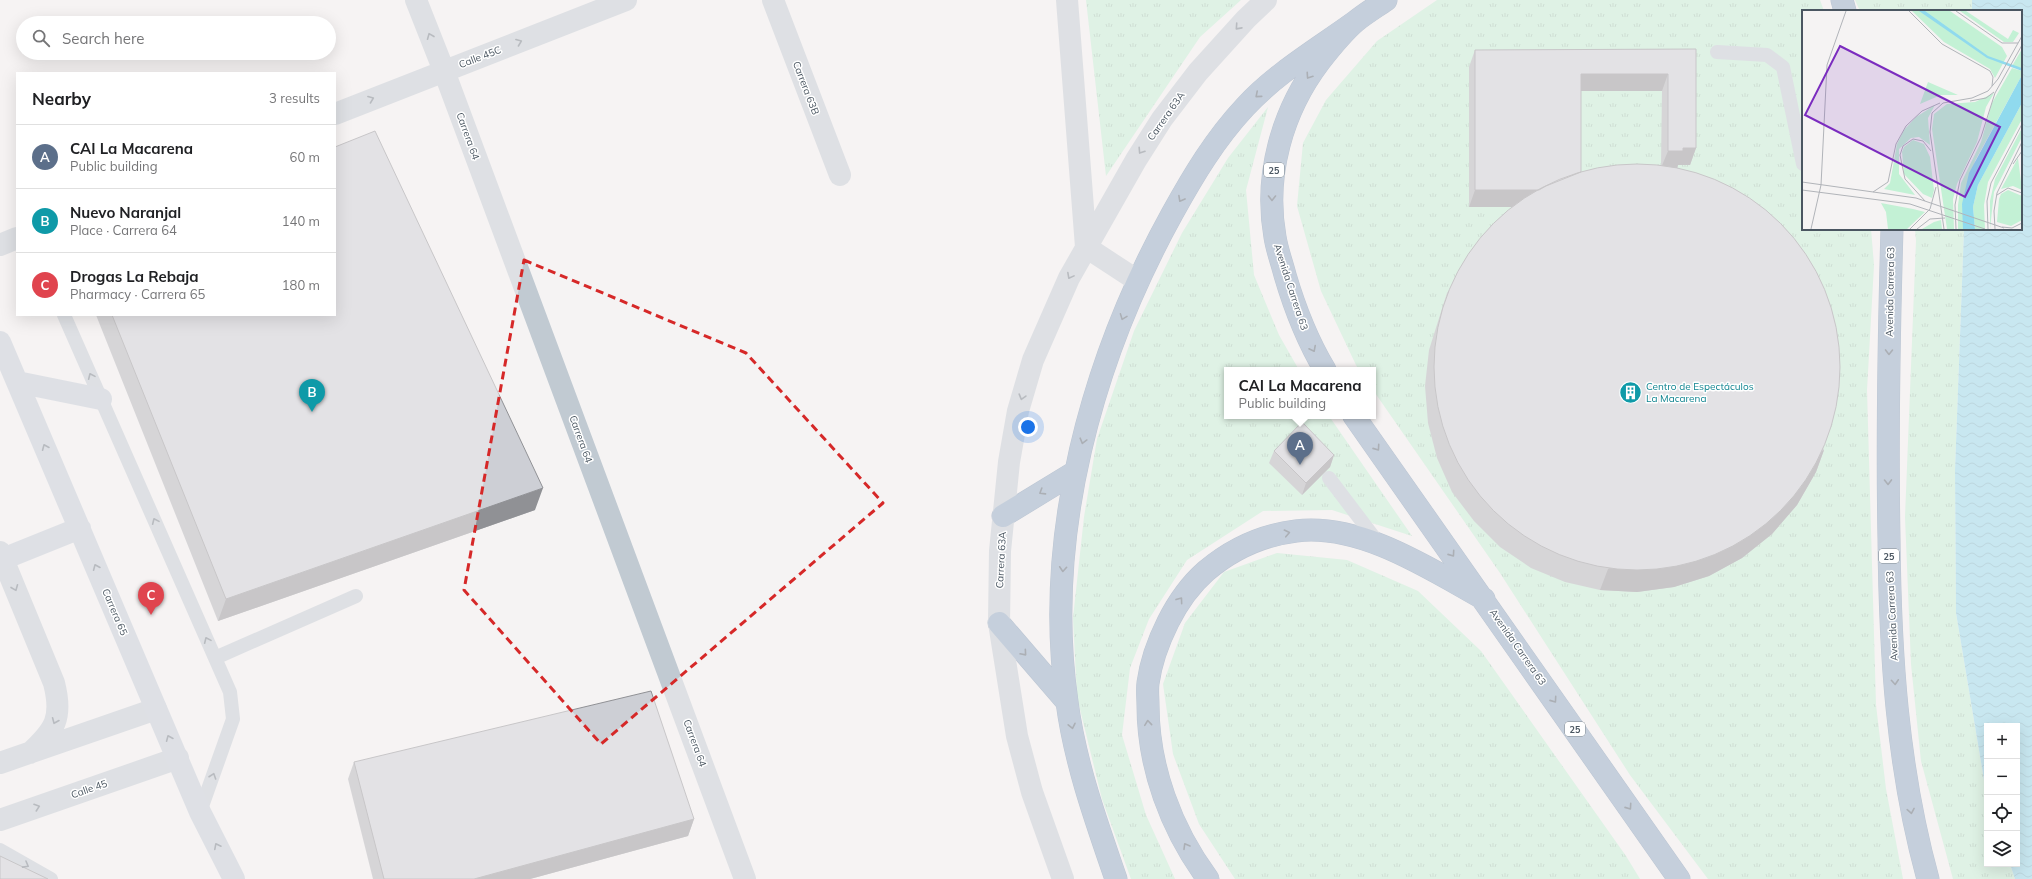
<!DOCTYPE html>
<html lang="en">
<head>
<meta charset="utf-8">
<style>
  :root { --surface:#fff; --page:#f2f2f2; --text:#202124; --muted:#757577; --line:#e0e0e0; --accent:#db2777 }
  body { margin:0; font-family:Mulish,sans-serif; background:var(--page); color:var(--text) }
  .controls { position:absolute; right:12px; bottom:12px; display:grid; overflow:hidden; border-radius:0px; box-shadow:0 4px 16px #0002 }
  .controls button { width:36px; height:36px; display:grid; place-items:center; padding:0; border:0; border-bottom:1px solid var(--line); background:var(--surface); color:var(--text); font:20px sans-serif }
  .you { position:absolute; left:1028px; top:427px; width:14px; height:14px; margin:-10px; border:3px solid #fff; border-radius:50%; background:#1a73e8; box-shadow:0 0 0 6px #1a73e833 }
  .badge { display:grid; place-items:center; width:26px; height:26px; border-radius:50%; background:var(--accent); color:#fff; font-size:13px; font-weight:700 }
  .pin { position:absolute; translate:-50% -33px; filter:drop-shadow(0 1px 2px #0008) }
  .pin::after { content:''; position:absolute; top:21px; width:14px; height:12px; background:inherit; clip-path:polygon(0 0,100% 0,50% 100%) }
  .popup { position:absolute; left:1224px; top:367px; width:152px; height:52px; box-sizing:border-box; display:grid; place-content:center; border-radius:0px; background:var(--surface); filter:drop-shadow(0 1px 3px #0005); font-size:13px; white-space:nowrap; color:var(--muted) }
  .popup b { font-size:15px; color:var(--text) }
  .popup::after { content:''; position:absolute; left:50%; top:100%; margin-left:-8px; border:8px solid transparent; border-top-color:var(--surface) }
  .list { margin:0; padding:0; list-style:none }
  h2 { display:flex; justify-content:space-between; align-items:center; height:52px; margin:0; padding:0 16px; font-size:17px }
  h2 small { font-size:13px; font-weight:400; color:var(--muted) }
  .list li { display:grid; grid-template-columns:26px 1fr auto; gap:12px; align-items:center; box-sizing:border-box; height:64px; padding:0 16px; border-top:1px solid var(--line) }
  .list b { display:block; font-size:15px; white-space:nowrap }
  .list p { margin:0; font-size:13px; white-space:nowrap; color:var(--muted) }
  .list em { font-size:13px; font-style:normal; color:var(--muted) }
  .icon { flex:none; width:22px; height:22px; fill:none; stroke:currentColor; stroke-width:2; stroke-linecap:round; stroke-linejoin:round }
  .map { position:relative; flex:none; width:2032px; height:879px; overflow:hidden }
  .search { position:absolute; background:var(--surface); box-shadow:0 4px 16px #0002; left:16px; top:16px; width:320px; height:44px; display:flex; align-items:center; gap:10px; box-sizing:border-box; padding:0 14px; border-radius:22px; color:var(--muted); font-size:15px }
  .panel { position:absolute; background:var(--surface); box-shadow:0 4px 16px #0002; left:16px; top:72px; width:320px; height:244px; border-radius:0px }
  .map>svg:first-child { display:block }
  .grass { fill:url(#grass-tufts) }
  .water { fill:url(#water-waves) }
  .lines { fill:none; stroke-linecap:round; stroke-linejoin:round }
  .highway-casing { stroke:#7690ad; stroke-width:23 }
  .lane { stroke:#c1cad2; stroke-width:14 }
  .street { stroke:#c1cad2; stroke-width:22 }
  .secondary { stroke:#c1cbd6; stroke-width:22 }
  .highway { stroke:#8ba5c1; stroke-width:22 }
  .wall { fill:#b0b2b7; fill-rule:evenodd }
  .shaded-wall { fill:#909195 }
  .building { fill:#cdcfd5; stroke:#909195 }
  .oneway { stroke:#6e7983 }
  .oneway2 { stroke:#505e6b }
  .oneway3 { stroke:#6e7984 }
  .marked { fill:none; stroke:#d62828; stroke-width:3; stroke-dasharray:8 5; stroke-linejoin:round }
  .labels { text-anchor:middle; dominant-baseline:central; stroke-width:3; stroke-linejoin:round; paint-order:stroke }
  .shield { fill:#fff; stroke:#808990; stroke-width:1 }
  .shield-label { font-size:9px; font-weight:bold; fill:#4a5661 }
  .street-label { font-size:10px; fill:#4a5661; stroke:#fff }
  .culture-label { font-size:10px; fill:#0d838f; stroke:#fff; text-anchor:start }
  .inset-road { fill:none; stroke:#b1b4b9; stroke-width:1 }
  .view { fill:#7b2cbf; fill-opacity:0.15; stroke:#7b2cbf; stroke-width:2 }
  .inset-edge { fill:none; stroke:#4a5661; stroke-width:2 }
</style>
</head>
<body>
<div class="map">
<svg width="2032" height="879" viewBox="0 0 2032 879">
  <defs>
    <pattern id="grass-tufts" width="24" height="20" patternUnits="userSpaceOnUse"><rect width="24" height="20" fill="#c3f1d5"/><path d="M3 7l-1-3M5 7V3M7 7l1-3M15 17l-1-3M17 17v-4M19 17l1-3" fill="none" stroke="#a0c6b0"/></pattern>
    <pattern id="water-waves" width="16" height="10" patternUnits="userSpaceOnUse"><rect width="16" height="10" fill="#90daee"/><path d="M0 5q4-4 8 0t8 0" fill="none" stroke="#78b4c4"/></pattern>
  </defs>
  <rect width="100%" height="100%" fill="#f5f3f3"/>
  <path class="grass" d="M1086,0H1241L1200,37L1106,176Z
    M1437,0H1820L1824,11H1803V229H1871L1874,265L1867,390L1876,705L1886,789L1903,879H1708L1630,775L1500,573L1373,390V370H1359L1356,365L1321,291L1297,206L1303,143L1326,100L1377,41Z
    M1855,0H1972V11H1860Z
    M1268,107L1246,190L1254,275L1279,335L1299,370H1227V416H1329L1412,536L1332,510L1263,511L1187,560L1149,619L1130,668L1122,735L1146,815L1175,879H1131L1102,799L1077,697L1073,618L1084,517L1097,439L1134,331L1182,233L1228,158Z
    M1915,229H1964L1955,470L1956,613L1987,798V864H2010L2015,879H1953L1921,761L1911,664L1905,517L1916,241Z
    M1277,553L1347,560L1418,591L1481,651L1626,856L1640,879H1235L1199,824L1173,754L1163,684L1185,623L1224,572Z"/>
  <path class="water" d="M1972,0H2032V879H2015L2010,864H2017V726H1987V798L1956,613L1955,470L1964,229H2021V11H1972Z"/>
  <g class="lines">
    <defs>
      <path id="highway" d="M1842,0L1845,11
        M1892,229C1889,332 1887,435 1889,538C1890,653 1897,767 1928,879
        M1325,370C1307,340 1295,309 1285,275C1282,263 1277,250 1275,237C1264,175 1282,111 1320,61C1331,47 1343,32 1356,21C1366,13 1376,7 1386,0
        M1354,416L1679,879
        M1003,516L1075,472
        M999,623L1067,702
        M1116,879C1096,821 1075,763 1067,702C1043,536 1092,359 1172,214C1193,176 1215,139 1245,107C1276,73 1319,48 1356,21
        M1208,879C1171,829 1148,767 1148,705C1148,698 1147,690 1148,683C1151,661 1158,642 1168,622C1178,602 1190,585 1206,571C1232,549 1263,535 1296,531C1361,523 1430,569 1484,599"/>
    </defs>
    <use href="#highway" class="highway-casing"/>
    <path class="lane" d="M1717,52L1767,55L1783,67L1803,164
      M64,315L230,692L233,719L200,812
      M1329,478L1379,544
      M215,658L356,596
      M0,850L51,879"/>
    <path class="street" d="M416,0L444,71L745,879
      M773,0L840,175
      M1067,0L1086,247L1138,281
      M335,114L626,0
      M0,245L17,238
      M0,552L54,683C63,718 55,730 30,753
      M0,763L156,709
      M0,820L178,758
      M1063,879L1032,792L1017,736L999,623L1000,551L1009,462L1018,411L1033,360L1069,278L1136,160L1162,119L1198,72L1246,19L1266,0"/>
    <path class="secondary" d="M0,342L200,812L234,879
      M17,382L101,399
      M3,559L80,528"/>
    <use href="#highway" class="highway"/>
  </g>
  <path class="wall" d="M1696,49V148L1690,165H1678L1677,168L1824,450L1816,472L1797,505L1772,534L1742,558L1709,576L1674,587L1637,592L1600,590L1565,582L1531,568L1500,547L1474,521L1452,492L1437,458L1428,423L1425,386L1429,350L1440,315L1447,293L1512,207H1469V67L1475,50ZM1581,91H1662L1661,165L1581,172Z
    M96,315H335L535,510L218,621Z
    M1274,451L1334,455L1330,467L1302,495L1269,463Z
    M354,762L694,819L688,836L530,879H373L348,779Z"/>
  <path class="shaded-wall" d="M1581,74H1668L1662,91H1575Z
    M1683,148H1696L1690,165H1678L1677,169L1661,168L1668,151Z
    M1475,190H1545L1538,207H1469Z
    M1824,450L1816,472L1797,505L1772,534L1742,558L1709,576L1674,587L1637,592L1600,590L1608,569Z
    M1334,455L1330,467L1302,495L1306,483Z
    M543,488L535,510L218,621L226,599Z
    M694,819L688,836L530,879H474Z"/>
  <path class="building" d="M1696,49V148H1683V151H1668V74H1581V172L1546,186L1539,190H1475V50Z
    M375,131L543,488L226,599L112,315H335V147Z
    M1434 367a203 203 0 1 1 406 0a203 203 0 1 1-406 0Z
    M1302,422L1334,455L1306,483L1274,451Z
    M651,691L694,819L474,879H384L354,762Z
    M0,856L48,879H0Z"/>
  <defs><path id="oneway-chevron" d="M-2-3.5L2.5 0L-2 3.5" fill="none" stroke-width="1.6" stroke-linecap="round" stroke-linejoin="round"/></defs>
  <g class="oneway">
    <use href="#oneway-chevron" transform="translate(1238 27) rotate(132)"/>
    <use href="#oneway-chevron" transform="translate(430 36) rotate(-112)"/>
    <use href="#oneway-chevron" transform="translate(519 42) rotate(-21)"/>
    <use href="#oneway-chevron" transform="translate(371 99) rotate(-21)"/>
    <use href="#oneway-chevron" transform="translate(1141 151) rotate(123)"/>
    <use href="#oneway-chevron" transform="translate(1070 276) rotate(118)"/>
    <use href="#oneway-chevron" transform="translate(91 376) rotate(-114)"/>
    <use href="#oneway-chevron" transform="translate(1022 397) rotate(106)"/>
    <use href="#oneway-chevron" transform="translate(155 521) rotate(-114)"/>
    <use href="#oneway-chevron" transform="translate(15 588) rotate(68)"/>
    <use href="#oneway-chevron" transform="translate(207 640) rotate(-114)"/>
    <use href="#oneway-chevron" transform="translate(55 721) rotate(113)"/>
    <use href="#oneway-chevron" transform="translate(213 776) rotate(-71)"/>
    <use href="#oneway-chevron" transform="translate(37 807) rotate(-19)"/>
    <use href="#oneway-chevron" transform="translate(26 865) rotate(29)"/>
  </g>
  <g class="oneway2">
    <use href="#oneway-chevron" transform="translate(1309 76) rotate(124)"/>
    <use href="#oneway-chevron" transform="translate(1258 95) rotate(139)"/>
    <use href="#oneway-chevron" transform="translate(1272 198) rotate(90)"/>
    <use href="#oneway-chevron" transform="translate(1181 199) rotate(119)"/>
    <use href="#oneway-chevron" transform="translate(1123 317) rotate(111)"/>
    <use href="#oneway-chevron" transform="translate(1313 349) rotate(63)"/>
    <use href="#oneway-chevron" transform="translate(1889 352) rotate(91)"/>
    <use href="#oneway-chevron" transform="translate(1083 441) rotate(105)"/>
    <use href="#oneway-chevron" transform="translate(1377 448) rotate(55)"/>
    <use href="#oneway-chevron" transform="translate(1888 482) rotate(89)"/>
    <use href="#oneway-chevron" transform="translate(1042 492) rotate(148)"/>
    <use href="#oneway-chevron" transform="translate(1287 533) rotate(-12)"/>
    <use href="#oneway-chevron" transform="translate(1452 554) rotate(55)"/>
    <use href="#oneway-chevron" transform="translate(1063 569) rotate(94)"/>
    <use href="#oneway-chevron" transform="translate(1180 600) rotate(-54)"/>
    <use href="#oneway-chevron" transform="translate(1024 653) rotate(49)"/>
    <use href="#oneway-chevron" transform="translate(1895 682) rotate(86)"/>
    <use href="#oneway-chevron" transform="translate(1554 700) rotate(55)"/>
    <use href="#oneway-chevron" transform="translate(1148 723) rotate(-96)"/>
    <use href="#oneway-chevron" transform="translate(1072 726) rotate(78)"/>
    <use href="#oneway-chevron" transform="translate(1629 807) rotate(55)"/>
    <use href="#oneway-chevron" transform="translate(1911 811) rotate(80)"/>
    <use href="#oneway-chevron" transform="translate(1186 846) rotate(-120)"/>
  </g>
  <g class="oneway3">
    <use href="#oneway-chevron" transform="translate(45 447) rotate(-113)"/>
    <use href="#oneway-chevron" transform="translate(96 567) rotate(-113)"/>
    <use href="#oneway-chevron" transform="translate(169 738) rotate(-113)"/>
    <use href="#oneway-chevron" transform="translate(217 846) rotate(-117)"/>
  </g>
  <path d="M0 0H2032V879H0ZM524,260L746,353L883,503L601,744L464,590Z" fill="#f5f3f3" fill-opacity=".55" fill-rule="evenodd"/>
  <path class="marked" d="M524,260L746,353L883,503L601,744L464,590Z"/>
  <defs>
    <symbol id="building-disc" viewBox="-11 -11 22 22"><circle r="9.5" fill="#0f9aa8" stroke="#fff"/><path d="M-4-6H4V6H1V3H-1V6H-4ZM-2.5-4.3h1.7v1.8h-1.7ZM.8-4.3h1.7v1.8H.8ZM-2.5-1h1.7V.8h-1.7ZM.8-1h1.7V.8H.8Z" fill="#fff"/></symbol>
  </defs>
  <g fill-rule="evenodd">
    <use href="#building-disc" x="1618" y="380" width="25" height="25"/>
  </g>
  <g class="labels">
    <g class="shield">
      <rect x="1264" y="163" width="20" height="14" rx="3"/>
      <rect x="1879" y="549" width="20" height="14" rx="3"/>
      <rect x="1565" y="722" width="20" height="14" rx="3"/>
    </g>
    <g class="shield-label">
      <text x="1274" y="170">25</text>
      <text x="1889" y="556">25</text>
      <text x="1575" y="729">25</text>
    </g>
    <g class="street-label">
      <text transform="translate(480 57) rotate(-21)">Calle 45C</text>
      <text transform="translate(806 88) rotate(69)">Carrera 63B</text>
      <text transform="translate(1166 116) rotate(-55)">Carrera 63A</text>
      <text transform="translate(468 136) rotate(70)">Carrera 64</text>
      <text transform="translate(1291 287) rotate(72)">Avenida Carrera 63</text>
      <text transform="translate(1890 292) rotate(-89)">Avenida Carrera 63</text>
      <text transform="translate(581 439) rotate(70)">Carrera 64</text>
      <text transform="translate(1001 560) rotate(-87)">Carrera 63A</text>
      <text transform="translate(115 612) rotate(67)">Carrera 65</text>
      <text transform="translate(1892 616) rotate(-93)">Avenida Carrera 63</text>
      <text transform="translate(1518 647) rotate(55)">Avenida Carrera 63</text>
      <text transform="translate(695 743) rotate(70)">Carrera 64</text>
      <text transform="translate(89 789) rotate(-19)">Calle 45</text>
    </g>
    <g class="culture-label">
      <text x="1646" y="386">Centro de Espectáculos<tspan x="1646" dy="12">La Macarena</tspan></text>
    </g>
  </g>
  <g transform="translate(1802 10)">
    <rect width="220" height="220" fill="#f5f3f3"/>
    <path d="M158,1H164L206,29L211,20L217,23L211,32H202ZM220,39V58L210,56ZM210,58L220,61V65L173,151L161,219H156V195L159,173L179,132L190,93ZM126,72L156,85H139L118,94ZM192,83L184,97L175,132L155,174L151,189L152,219H145L130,119L132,104L145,94L173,92ZM133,95L126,108L128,135L117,127L109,128L97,139V164L113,185L82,179L88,173L95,134L102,120L114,107ZM220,118V127L192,182L188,219V191L193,169ZM111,130L122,134L128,147L132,180L130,188L121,184L102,164L100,142L102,137ZM216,148L220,180L211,176L199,179ZM206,180L220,186V210L209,216L195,212L197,189L199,184ZM79,193L111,199L123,202L105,219H86L84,202Z" fill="#c3f1d5"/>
    <path d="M220,93V109L186,172L182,195L183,219H173L171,197L176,175Z" fill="#c3f1d5"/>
    <path d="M110,1H148L200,37L205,46L193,68L188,59L142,32ZM139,210L140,219H120L132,212Z" fill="#c3f1d5"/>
    <path d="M117,1H123L186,46L220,58V61L185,48ZM220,65V93L176,175L171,197L173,219H161L160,194L167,163Z" fill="#90daee"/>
    <path class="inset-road" d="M107,1L140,34L188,61L191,67L190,76M154,1L200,33H216M168,91L184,88L192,82M211,154L220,141M0,172L114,188L202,218M0,180L108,194L183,219M71,182L86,172L94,134L104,116L120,101L138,93M195,185L206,178L220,183M123,191L103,169L98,145L101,136L111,129L121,131L129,141M200,217L210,218L220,213M9,219L19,175L25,55L44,1M108,219L128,199L134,177M115,219L128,209L143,208M142,219L128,122L130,103L141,93L170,88L186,81L196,69L220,26M154,219L153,195L158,170L179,127L193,83L220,35M186,219L185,191L189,173L220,114M193,219L192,201L195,183L220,132"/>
    <path class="view" d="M38,36L198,117L163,187L3,105Z"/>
    <rect width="220" height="220" class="inset-edge"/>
  </g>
</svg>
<div class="controls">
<button>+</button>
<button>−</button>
<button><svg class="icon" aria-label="locate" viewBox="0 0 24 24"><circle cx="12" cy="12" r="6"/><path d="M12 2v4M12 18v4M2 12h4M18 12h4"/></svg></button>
<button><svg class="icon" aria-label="layers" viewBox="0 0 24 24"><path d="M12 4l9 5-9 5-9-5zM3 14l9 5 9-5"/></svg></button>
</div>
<div class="you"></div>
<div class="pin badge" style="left:1300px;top:465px;background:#5c6f8a">A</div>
<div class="popup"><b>CAI La Macarena</b>Public building</div>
<div class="pin badge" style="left:312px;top:412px;background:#0f9aa8">B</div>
<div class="pin badge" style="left:151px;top:615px;background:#e0444e">C</div>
<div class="search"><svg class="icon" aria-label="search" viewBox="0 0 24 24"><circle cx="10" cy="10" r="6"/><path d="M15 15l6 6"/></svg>Search here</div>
<section class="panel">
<h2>Nearby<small>3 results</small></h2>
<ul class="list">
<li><span class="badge" style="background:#5c6f8a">A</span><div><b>CAI La Macarena</b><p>Public building</p></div><em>60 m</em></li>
<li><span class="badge" style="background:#0f9aa8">B</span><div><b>Nuevo Naranjal</b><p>Place · Carrera 64</p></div><em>140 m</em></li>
<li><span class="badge" style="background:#e0444e">C</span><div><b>Drogas La Rebaja</b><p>Pharmacy · Carrera 65</p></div><em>180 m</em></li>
</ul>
</section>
</div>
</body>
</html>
